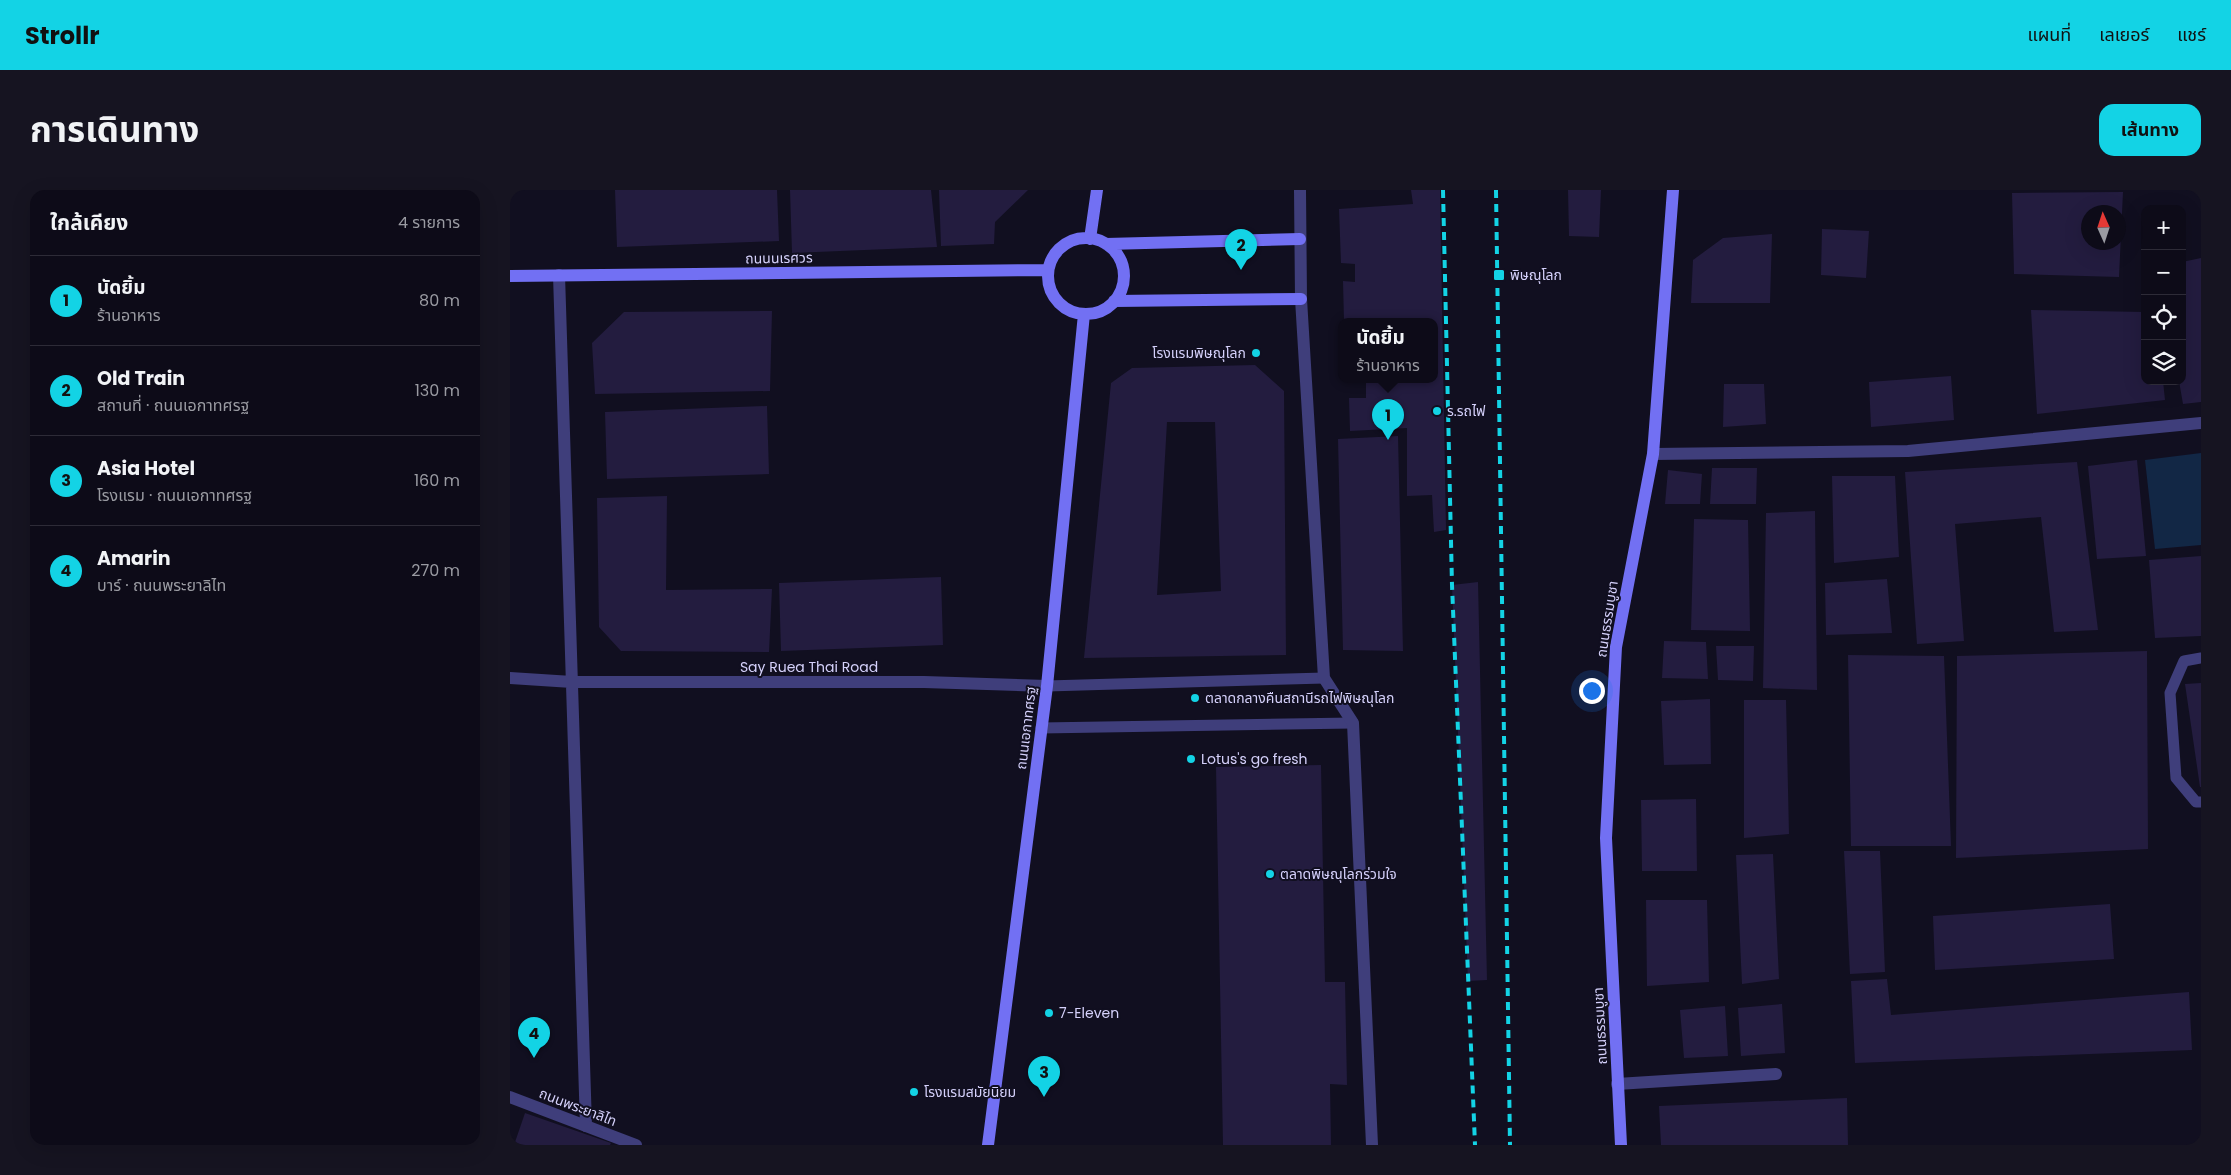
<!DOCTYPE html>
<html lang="th">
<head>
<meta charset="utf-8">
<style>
  :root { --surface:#0d0b18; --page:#161421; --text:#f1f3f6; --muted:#9a9ba2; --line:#2d2b37; --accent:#13d3e5 }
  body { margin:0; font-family:Poppins,"Noto Sans Thai",sans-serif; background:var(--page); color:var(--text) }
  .controls { position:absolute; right:15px; top:15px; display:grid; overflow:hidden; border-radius:10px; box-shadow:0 5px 20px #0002 }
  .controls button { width:45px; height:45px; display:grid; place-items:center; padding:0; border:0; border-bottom:1px solid var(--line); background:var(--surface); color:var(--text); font:25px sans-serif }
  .compass { position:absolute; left:1571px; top:15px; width:45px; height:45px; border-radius:50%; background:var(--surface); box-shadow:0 5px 20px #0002; rotate:357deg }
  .you { position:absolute; left:1081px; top:500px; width:18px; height:18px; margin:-12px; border:4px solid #fff; border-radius:50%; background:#1a73e8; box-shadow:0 0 0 8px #1a73e833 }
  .badge { display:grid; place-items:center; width:32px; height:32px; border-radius:50%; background:var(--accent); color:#111; font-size:16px; font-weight:700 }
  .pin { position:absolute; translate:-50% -41px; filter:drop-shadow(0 1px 2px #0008) }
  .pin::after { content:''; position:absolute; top:26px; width:18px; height:15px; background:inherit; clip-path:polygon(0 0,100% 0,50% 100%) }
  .popup { position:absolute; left:828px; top:128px; width:100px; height:65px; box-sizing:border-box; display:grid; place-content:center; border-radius:10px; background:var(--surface); filter:drop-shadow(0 1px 4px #0005); font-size:16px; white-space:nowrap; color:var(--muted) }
  .popup b { font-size:19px; color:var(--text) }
  .popup::after { content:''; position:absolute; left:50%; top:100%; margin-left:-10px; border:10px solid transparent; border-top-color:var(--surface) }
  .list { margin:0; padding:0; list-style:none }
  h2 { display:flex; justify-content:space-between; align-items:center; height:65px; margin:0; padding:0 20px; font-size:21px }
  h2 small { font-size:16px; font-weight:400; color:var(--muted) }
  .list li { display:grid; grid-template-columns:32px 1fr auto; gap:15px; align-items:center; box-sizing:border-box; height:90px; padding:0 20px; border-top:1px solid var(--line) }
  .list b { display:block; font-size:19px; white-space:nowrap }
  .list p { margin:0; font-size:16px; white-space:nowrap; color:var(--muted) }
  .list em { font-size:16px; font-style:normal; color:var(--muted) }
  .icon { flex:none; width:28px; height:28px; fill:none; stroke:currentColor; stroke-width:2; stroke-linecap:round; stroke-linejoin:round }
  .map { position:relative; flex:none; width:1691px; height:955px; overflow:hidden; border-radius:15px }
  header { display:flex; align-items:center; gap:30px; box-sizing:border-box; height:70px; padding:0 25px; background:var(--accent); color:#111 }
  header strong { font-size:24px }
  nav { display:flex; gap:28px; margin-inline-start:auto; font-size:18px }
  .intro { display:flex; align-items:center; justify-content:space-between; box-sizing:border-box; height:120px; padding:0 30px }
  h1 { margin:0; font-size:35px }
  .button { padding:12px 22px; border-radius:15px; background:var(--accent); color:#111; font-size:18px; font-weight:700 }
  main { display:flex; gap:30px; padding:0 30px }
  aside { flex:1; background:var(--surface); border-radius:15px; box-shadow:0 5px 20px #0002 }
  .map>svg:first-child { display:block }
  .water { fill:#122745 }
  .building { fill:#231c3f; fill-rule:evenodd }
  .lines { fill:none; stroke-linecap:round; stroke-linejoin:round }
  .service { stroke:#3f3e7b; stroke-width:11 }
  .minor { stroke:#3f3e7b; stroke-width:12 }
  .tertiary { stroke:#3f3e7b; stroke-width:12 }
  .secondary { stroke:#7270f3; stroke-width:12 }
  .rail { stroke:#13d3e5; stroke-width:4; stroke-dasharray:8 6; stroke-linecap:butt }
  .poi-dot { fill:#13d3e5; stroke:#110f20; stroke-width:2 }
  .labels { text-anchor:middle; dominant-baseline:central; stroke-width:4; stroke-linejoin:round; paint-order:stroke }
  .street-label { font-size:14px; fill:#d5d1fb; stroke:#110f20 }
  .poi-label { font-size:14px; fill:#d5d1fb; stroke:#110f20; text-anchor:start }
</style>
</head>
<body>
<header>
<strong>Strollr</strong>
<nav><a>แผนที่</a><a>เลเยอร์</a><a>แชร์</a></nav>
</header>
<div class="intro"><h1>การเดินทาง</h1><a class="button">เส้นทาง</a></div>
<main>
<aside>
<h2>ใกล้เคียง<small>4 รายการ</small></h2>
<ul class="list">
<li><span class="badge">1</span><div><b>นัดยิ้ม</b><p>ร้านอาหาร</p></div><em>80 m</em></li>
<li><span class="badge">2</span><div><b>Old Train</b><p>สถานที่ · ถนนเอกาทศรฐ</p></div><em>130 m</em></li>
<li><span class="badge">3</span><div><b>Asia Hotel</b><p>โรงแรม · ถนนเอกาทศรฐ</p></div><em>160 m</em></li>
<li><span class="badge">4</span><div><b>Amarin</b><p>บาร์ · ถนนพระยาลิไท</p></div><em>270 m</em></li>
</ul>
</aside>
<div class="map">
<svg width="1691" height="955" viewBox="0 0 1691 955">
  <rect width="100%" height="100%" fill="#110f20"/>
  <path class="water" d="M1691,263V355L1645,359L1635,270Z"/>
  <path class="building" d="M105,0H267L269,51L107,57Z
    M280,0H421L427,57L282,63Z
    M429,0H518L485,32L484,54L431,56Z
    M901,0H930L936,340L924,342L922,305L897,306V238L840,241L839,208H856V189H924V131H834L833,91L845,92V74L831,73L829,19L903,14Z
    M1058,0H1091L1089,47L1059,46Z
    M1613,2L1609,87L1504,84L1502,3ZM1578,22H1608V52H1578Z
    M1312,39L1359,41L1356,88L1311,85Z
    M1262,44L1260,113H1181L1183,70L1213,48Z
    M1691,68V212L1673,214L1669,191H1672V72Z
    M1521,120L1635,122V191H1653L1655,210L1527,224Z
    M262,121L260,201L85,204L82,153L114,122Z
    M745,175L774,201L776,465L574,468L601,193L622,178ZM657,232H705L711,401L647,405Z
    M1441,186L1444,230L1361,237L1359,192Z
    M1214,194H1254L1256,234L1213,237Z
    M257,216L259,284L97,289L95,222Z
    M888,246L893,461L833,460L828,249Z
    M1627,270L1636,366L1587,369L1578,276Z
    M1567,272L1588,440L1544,442L1531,327L1445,334L1454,451L1407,454L1395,282Z
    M1202,278H1247L1246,314H1200Z
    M1158,280L1192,284L1190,314H1155Z
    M1322,286H1385L1389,367L1324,373Z
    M157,306L156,400L262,399L259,462L111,461L89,437L87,308Z
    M1305,321L1307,500L1253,498L1256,323Z
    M1184,329L1238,330L1240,441L1181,440Z
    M1691,366V446L1645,448L1639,370Z
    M431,387L433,455L271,461L269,393Z
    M1377,389L1382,443L1316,445L1315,393Z
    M968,392L977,790L958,791L942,395Z
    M1154,451L1196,452L1198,489L1152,488Z
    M1206,456H1244L1243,491L1208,490Z
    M1637,461L1638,659L1446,668L1447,466Z
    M1338,465L1434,466L1441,656H1341Z
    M1691,493V597H1690L1675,494Z
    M1200,509L1201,574L1154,575L1151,511Z
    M1234,510H1276L1279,644L1234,648Z
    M811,575L815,792H835L837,895L820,894L821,955H713L706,577Z
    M1186,609L1187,681H1132L1131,610Z
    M1334,661H1370L1375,782L1340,784Z
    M1263,664L1269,789L1232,794L1226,665Z
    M1136,710H1197L1199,792L1137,796Z
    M1600,714L1604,769L1425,780L1423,726Z
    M1377,789L1381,825L1679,802L1682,860L1345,873L1341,791Z
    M1272,814L1275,863L1231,866L1228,818Z
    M1215,816L1218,866L1174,868L1170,820Z
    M1337,908L1338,955H1151L1149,916Z
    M15,923L101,953L100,955H4Z"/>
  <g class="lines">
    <path class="service" d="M1691,468L1674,471L1660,503L1666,588L1686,612H1691
      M537,496L814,488
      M531,538L843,533"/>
    <path class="minor" d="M49,85L76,936
      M1143,264L1398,261L1691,233
      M0,488L62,492H414L537,496
      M1107,894L1266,884"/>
    <path class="tertiary" d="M790,0L791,109L814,488L843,533L862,955
      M0,907L126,955"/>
    <path class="secondary" d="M538 86a38 38 0 1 1 76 0a38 38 0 1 1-76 0Z
      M580,49L587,0
      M596,54L790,49
      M0,86L538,80
      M604,111L791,109
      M478,955L537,496L574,124
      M1111,955L1096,648L1106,457L1143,264L1163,0"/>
    <path class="rail" d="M933,0L942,395L965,955
      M986,0L1000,955"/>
  </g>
  <g class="poi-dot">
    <rect x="983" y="79" width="12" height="12" rx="2.5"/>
    <circle cx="746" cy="163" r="5"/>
    <circle cx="927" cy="221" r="5"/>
    <circle cx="685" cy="508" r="5"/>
    <circle cx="681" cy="569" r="5"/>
    <circle cx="760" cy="684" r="5"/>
    <circle cx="539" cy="823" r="5"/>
    <circle cx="404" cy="902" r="5"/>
  </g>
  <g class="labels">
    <g class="street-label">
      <text transform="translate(269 68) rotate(-1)">ถนนนเรศวร</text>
      <text transform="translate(1097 429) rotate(-81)">ถนนธรรมบูชา</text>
      <text x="299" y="477">Say Ruea Thai Road</text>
      <text transform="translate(516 538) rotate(-83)">ถนนเอกาทศรฐ</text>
      <text transform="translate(1090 836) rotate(-93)">ถนนธรรมบูชา</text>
      <text transform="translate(68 917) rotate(21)">ถนนพระยาลิไท</text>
    </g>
    <g class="poi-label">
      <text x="1000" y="85">พิษณุโลก</text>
      <text x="736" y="163" text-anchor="end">โรงแรมพิษณุโลก</text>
      <text x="937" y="221">ร.รถไฟ</text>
      <text x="695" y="508">ตลาดกลางคืนสถานีรถไฟพิษณุโลก</text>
      <text x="691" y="569">Lotus's go fresh</text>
      <text x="770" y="684">ตลาดพิษณุโลกร่วมใจ</text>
      <text x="549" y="823">7-Eleven</text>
      <text x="414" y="902">โรงแรมสมัยนิยม</text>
    </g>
  </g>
</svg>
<div class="controls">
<button>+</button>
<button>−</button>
<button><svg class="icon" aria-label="locate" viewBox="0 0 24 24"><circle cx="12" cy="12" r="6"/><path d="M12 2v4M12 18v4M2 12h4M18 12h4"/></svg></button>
<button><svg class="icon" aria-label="layers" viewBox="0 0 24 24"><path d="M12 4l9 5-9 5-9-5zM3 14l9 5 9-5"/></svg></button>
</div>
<svg class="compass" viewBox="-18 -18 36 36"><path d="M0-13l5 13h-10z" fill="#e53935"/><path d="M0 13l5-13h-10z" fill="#9a9ba2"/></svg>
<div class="you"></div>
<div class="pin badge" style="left:878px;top:250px">1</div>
<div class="popup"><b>นัดยิ้ม</b>ร้านอาหาร</div>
<div class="pin badge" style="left:731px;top:80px">2</div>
<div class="pin badge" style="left:534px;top:907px">3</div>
<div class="pin badge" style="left:24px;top:868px">4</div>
</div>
</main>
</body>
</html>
